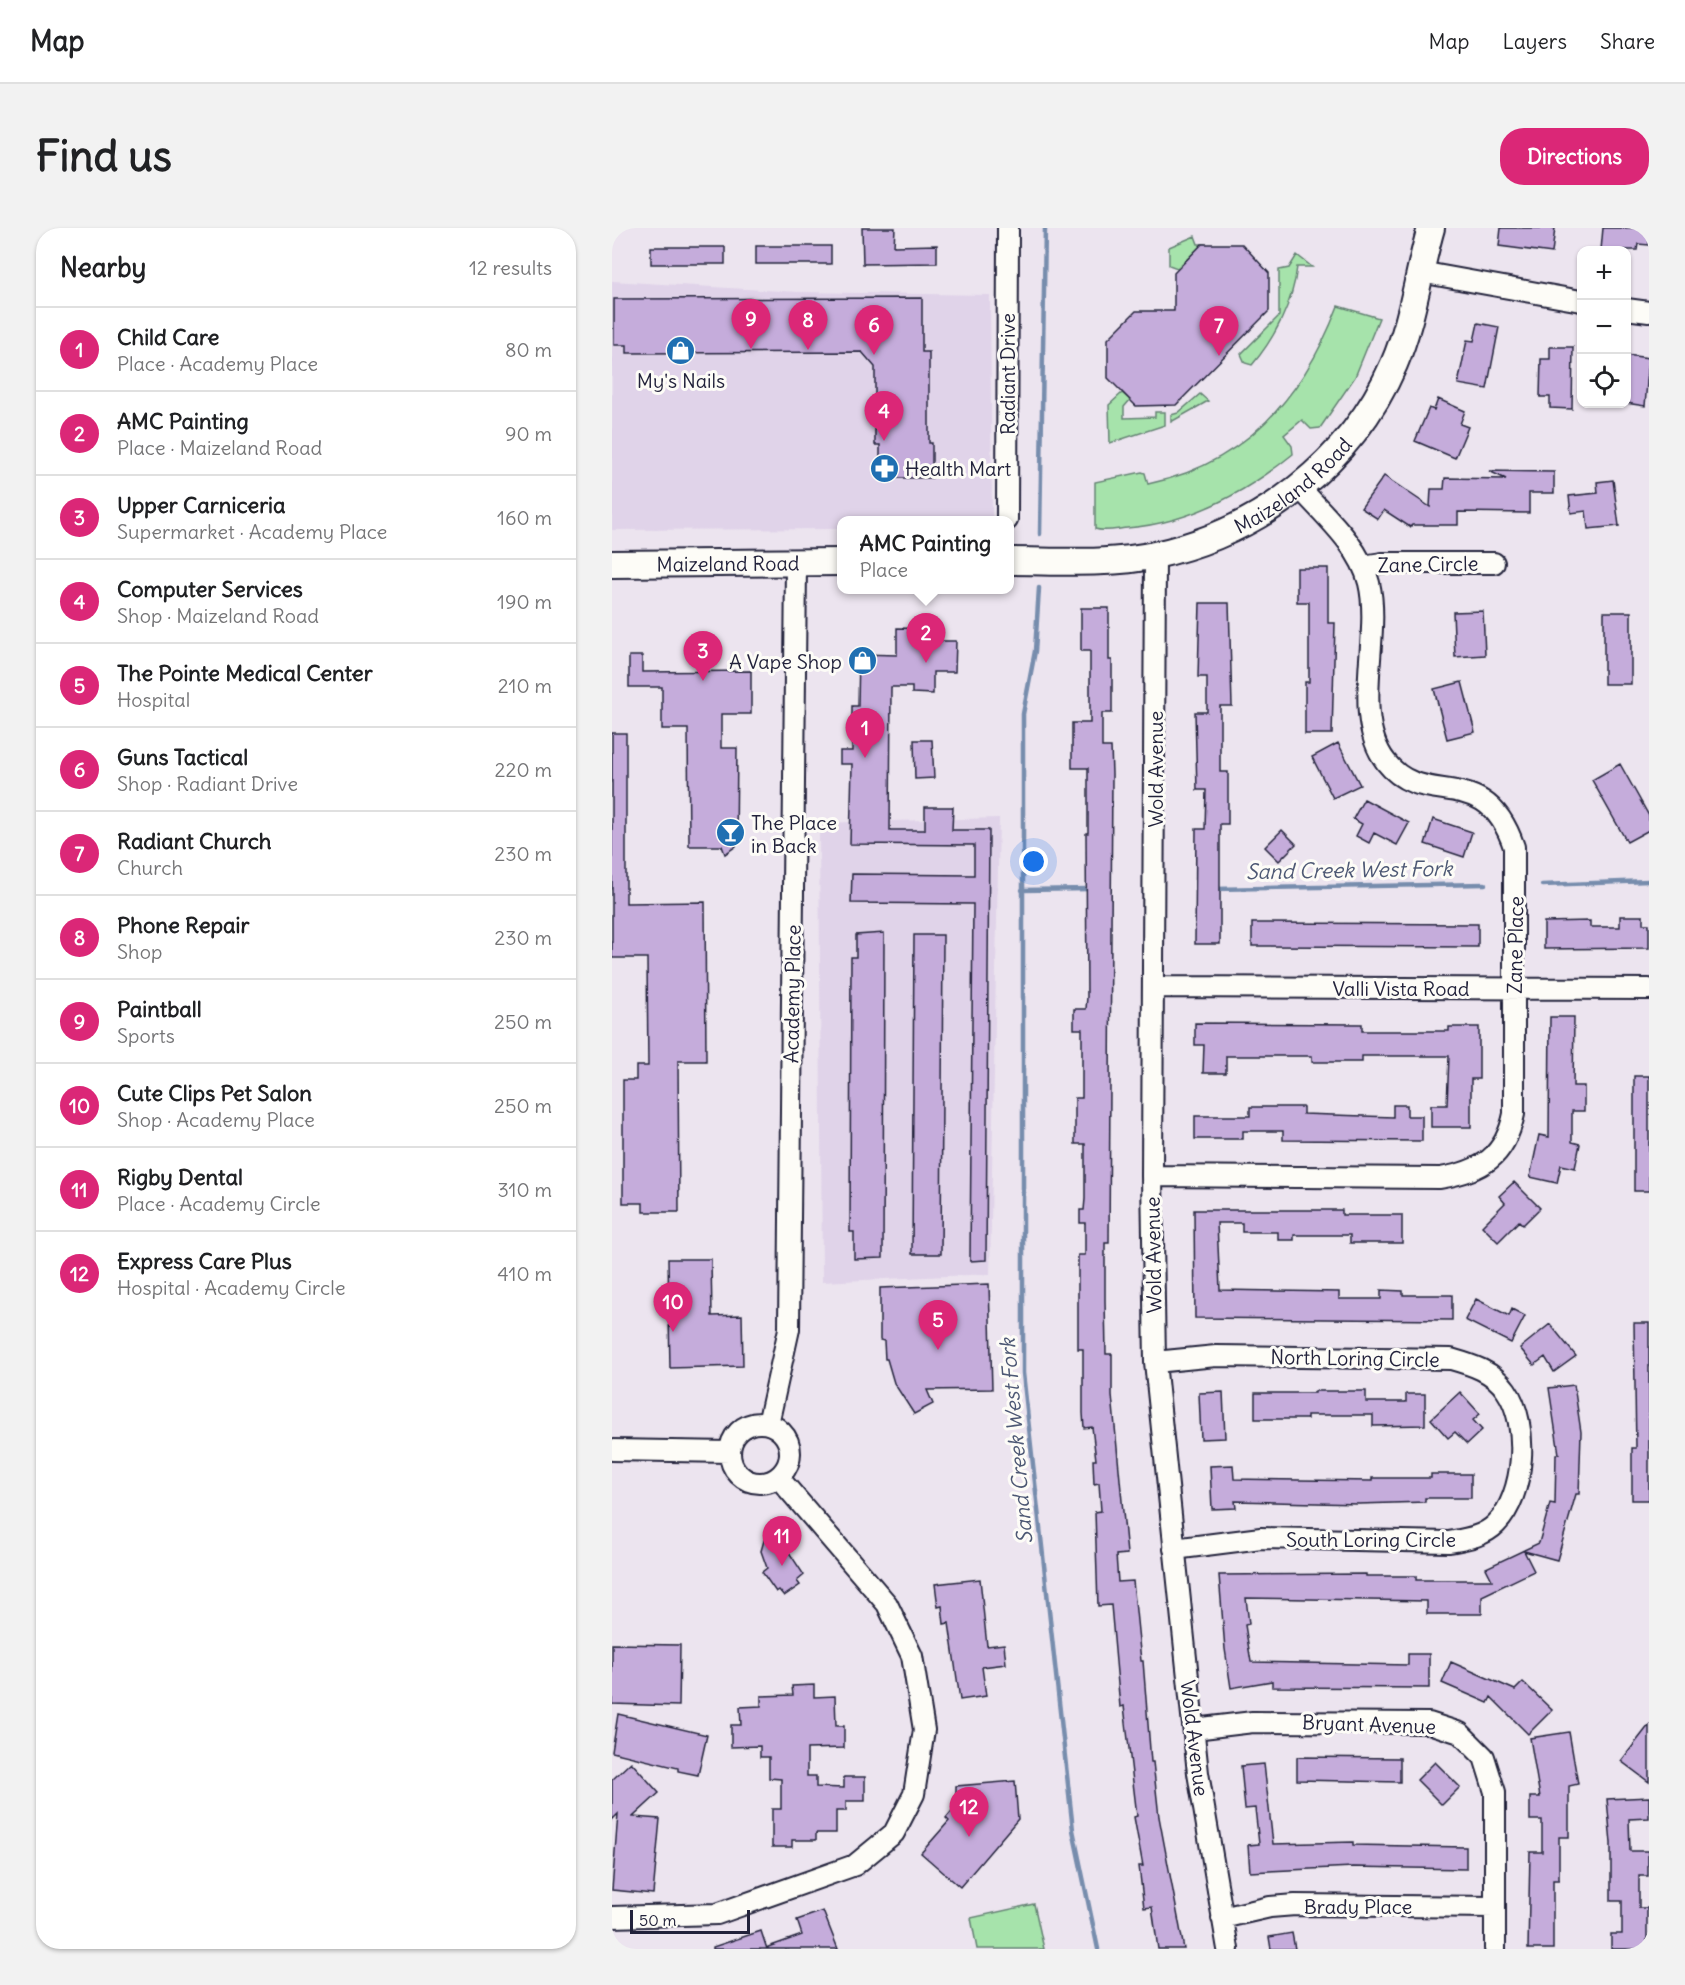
<!DOCTYPE html>
<html lang="en">
<head>
<meta charset="utf-8">
<style>
  :root { --surface:#fff; --page:#f2f2f2; --text:#202124; --muted:#757577; --line:#e0e0e0; --accent:#db2777 }
  body { margin:0; font-family:Delius,sans-serif; background:var(--page); color:var(--text) }
  .controls { position:absolute; right:18px; top:18px; display:grid; overflow:hidden; border-radius:12px; box-shadow:0 2px 4px #0004 }
  .controls button { width:54px; height:54px; display:grid; place-items:center; padding:0; border:0; border-bottom:2px solid var(--line); background:var(--surface); color:var(--text); font:30px sans-serif }
  .scale { position:absolute; left:18px; bottom:15px; width:120px; box-sizing:border-box; padding-left:6px; border:3px solid #22223b; border-top:0; font-size:16px; line-height:21px; white-space:nowrap; color:#22223b; -webkit-text-stroke:4px #fdfcf7; paint-order:stroke }
  .you { position:absolute; left:422px; top:634px; width:21px; height:21px; margin:-15px; border:4px solid #fff; border-radius:50%; background:#1a73e8; box-shadow:0 0 0 9px #1a73e833 }
  .badge { display:grid; place-items:center; width:39px; height:39px; border-radius:50%; background:var(--accent); color:#fff; font-size:20px; font-weight:700 }
  .pin { position:absolute; translate:-50% -50px; filter:drop-shadow(0 2px 3px #0008) }
  .pin::after { content:''; position:absolute; top:32px; width:21px; height:18px; background:inherit; clip-path:polygon(0 0,100% 0,50% 100%) }
  .popup { position:absolute; left:225px; top:288px; width:177px; height:78px; box-sizing:border-box; display:grid; place-content:center; border-radius:12px; background:var(--surface); filter:drop-shadow(0 2px 4px #0005); font-size:20px; white-space:nowrap; color:var(--muted) }
  .popup b { font-size:22px; color:var(--text) }
  .popup::after { content:''; position:absolute; left:50%; top:100%; margin-left:-12px; border:12px solid transparent; border-top-color:var(--surface) }
  .list { margin:0; padding:0; list-style:none }
  h2 { display:flex; justify-content:space-between; align-items:center; height:78px; margin:0; padding:0 24px; font-size:26px }
  h2 small { font-size:20px; font-weight:400; color:var(--muted) }
  .list li { display:grid; grid-template-columns:39px 1fr auto; gap:18px; align-items:center; box-sizing:border-box; height:84px; padding:0 24px; border-top:2px solid var(--line) }
  .list b { display:block; font-size:22px; white-space:nowrap }
  .list p { margin:0; font-size:20px; white-space:nowrap; color:var(--muted) }
  .list em { font-size:20px; font-style:normal; color:var(--muted) }
  .icon { flex:none; width:33px; height:33px; fill:none; stroke:currentColor; stroke-width:2; stroke-linecap:round; stroke-linejoin:round }
  .map { position:relative; flex:none; width:1037px; height:1721px; overflow:hidden; border-radius:24px }
  header { display:flex; align-items:center; gap:36px; box-sizing:border-box; height:84px; padding:0 30px; background:var(--surface); border-bottom:2px solid var(--line) }
  header strong { font-size:28px }
  nav { display:flex; gap:33px; margin-inline-start:auto; font-size:21px }
  .intro { display:flex; align-items:center; justify-content:space-between; box-sizing:border-box; height:144px; padding:0 36px }
  h1 { margin:0; font-size:42px }
  .button { padding:15px 27px; border-radius:24px; background:var(--accent); color:#fff; font-size:21px; font-weight:700 }
  main { display:flex; gap:36px; padding:0 36px }
  aside { flex:1; background:var(--surface); border-radius:24px; box-shadow:0 2px 4px #0004 }
  .map>svg:first-child { display:block }
  .built { fill:#e0d3e9 }
  .green { fill:#a6e3ab; stroke:#648273; stroke-width:1.5 }
  .lines { fill:none; stroke-linecap:round; stroke-linejoin:round }
  .stream { stroke:#778dad; stroke-width:4.5 }
  .building { fill:#c5acdb; stroke:#22223b; stroke-width:1.5 }
  .minor-casing { stroke:#22223b; stroke-width:24 }
  .major-casing { stroke:#22223b; stroke-width:30 }
  .minor { stroke:#fdfcf7; stroke-width:20 }
  .major { stroke:#fdfcf7; stroke-width:26 }
  .labels { text-anchor:middle; dominant-baseline:central; stroke-width:6; stroke-linejoin:round; paint-order:stroke }
  .street-label { font-size:20px; fill:#22223b; stroke:#fdfcf7 }
  .poi-label { font-size:20px; fill:#22223b; stroke:#fdfcf7; text-anchor:start }
  .water-label { font-size:21px; font-style:italic; fill:#4d5874; stroke:#fdfcf7 }
</style>
</head>
<body>
<header>
<strong>Map</strong>
<nav><a>Map</a><a>Layers</a><a>Share</a></nav>
</header>
<div class="intro"><h1>Find us</h1><a class="button">Directions</a></div>
<main>
<aside>
<h2>Nearby<small>12 results</small></h2>
<ul class="list">
<li><span class="badge">1</span><div><b>Child Care</b><p>Place · Academy Place</p></div><em>80 m</em></li>
<li><span class="badge">2</span><div><b>AMC Painting</b><p>Place · Maizeland Road</p></div><em>90 m</em></li>
<li><span class="badge">3</span><div><b>Upper Carniceria</b><p>Supermarket · Academy Place</p></div><em>160 m</em></li>
<li><span class="badge">4</span><div><b>Computer Services</b><p>Shop · Maizeland Road</p></div><em>190 m</em></li>
<li><span class="badge">5</span><div><b>The Pointe Medical Center</b><p>Hospital</p></div><em>210 m</em></li>
<li><span class="badge">6</span><div><b>Guns Tactical</b><p>Shop · Radiant Drive</p></div><em>220 m</em></li>
<li><span class="badge">7</span><div><b>Radiant Church</b><p>Church</p></div><em>230 m</em></li>
<li><span class="badge">8</span><div><b>Phone Repair</b><p>Shop</p></div><em>230 m</em></li>
<li><span class="badge">9</span><div><b>Paintball</b><p>Sports</p></div><em>250 m</em></li>
<li><span class="badge">10</span><div><b>Cute Clips Pet Salon</b><p>Shop · Academy Place</p></div><em>250 m</em></li>
<li><span class="badge">11</span><div><b>Rigby Dental</b><p>Place · Academy Circle</p></div><em>310 m</em></li>
<li><span class="badge">12</span><div><b>Express Care Plus</b><p>Hospital · Academy Circle</p></div><em>410 m</em></li>
</ul>
</aside>
<div class="map">
<svg width="1037" height="1721" viewBox="0 0 1037 1721">
  <rect width="100%" height="100%" fill="#ece4ef"/>
  <filter id="ink" filterUnits="userSpaceOnUse"><feTurbulence type="fractalNoise" baseFrequency=".0167" numOctaves="2"/><feDisplacementMap in="SourceGraphic" scale="12" xChannelSelector="R" yChannelSelector="G"/><feConvolveMatrix kernelMatrix="1 2 1 2 8 2 1 2 1" color-interpolation-filters="sRGB"/></filter>
  <g filter="url(#ink)">
    <path class="built" d="M0,53L186,64L378,67L380,292H230V301L0,302Z
      M387,590L378,1046L210,1054L207,595Z"/>
    <path class="green" d="M583,8L586,16H592L565,40L557,37V19Z
      M685,27L700,39H685C681,74 663,110 640,137L633,135L629,126L667,88V42L677,40Z
      M726,78L767,90L743,149L708,200L699,201L690,192L672,207L680,218L681,226C632,266 578,295 515,300C505,301 492,304 483,301V254L530,244L533,245L536,256C633,236 692,167 726,78Z
      M510,165L518,172L512,179V190L543,189V184H553V197L498,215L497,177Z
      M588,166L596,173L559,194V187L566,185Z
      M422,1676L432,1721H365L359,1690Z"/>
    <g class="lines">
      <path class="stream" d="M428,306L433,0
        M427,360L423,423L411,486V1145L461,1602L486,1721
        M930,657L1037,653
        M603,661L873,656
        M410,662L478,661"/>
    </g>
    <path class="building" d="M250,0H283L282,18L325,17V35L251,36Z
      M889,0H943L940,25L887,18Z
      M991,0H1037V17L1026,16L1025,22H989Z
      M590,16H630L657,45V83L564,177L524,178L496,150V111L524,83H562V45Z
      M144,18H219V36H144Z
      M39,19H113V36H39Z
      M310,70V124H317V215H320V250H268V217H263V139L250,124L15,125V117H2V71Z
      M866,95L887,99L875,161L846,156L855,112L862,113Z
      M938,119H961L960,181L938,180V169H928L929,131H938Z
      M1014,127L1037,130L1033,178L1014,175Z
      M826,171L853,183L848,196L856,199L843,230L803,213L817,180L822,182Z
      M877,243L942,244V265H917V285L846,284V297H800L798,299L772,282L766,291L749,280L772,248L818,279L819,261H832L833,250L894,251Z
      M1001,252L1007,298L976,301L974,283L959,285L957,268L986,265L985,254Z
      M685,340H716V395H723L720,506H693V454H697V374H685Z
      M588,375H617L620,478H608V544H616V596H608V716H583L584,601H593L594,562H585L583,484H595V449H586Z
      M469,380H497V432H500V485H490V519H499L500,546L497,1015H493V1073L494,1126H500V1167L515,1326L504,1327L506,1354L521,1353L529,1433H531L539,1534H541L547,1589L572,1721H546L540,1679L532,1680L527,1638H531L522,1589L525,1588L512,1478L508,1479L499,1377L486,1378L483,1284L489,1283L487,1255L482,1256L481,1232H484L480,1199L472,1200L471,1185V1121H466V1027H473V995H468V982H472L473,971V916H463V870H470V801H462V781H474L475,769L474,605H476V540H460V495H478V423H469Z
      M871,383L873,427L843,429L841,384Z
      M992,384H1019V456H992Z
      M285,400L320,401V413H344L343,444H321V466L300,465V459H279L278,602H313V579H341L340,602H377L374,1032L358,1033L361,676L239,675L240,646L362,647V617L238,616L240,536H228V523H240V478H246L247,426L285,427Z
      M17,428H30V444L139,443V486H109V520H125L124,618L113,626L110,618H77L76,501H50V459H17Z
      M850,454L863,504L835,511L822,461Z
      M0,505H14V675L93,674L94,833H66L67,984H31V975H11V852H24V838H36L35,730H0Z
      M302,512H320L322,550L303,551Z
      M726,515L748,557L721,570L700,529Z
      M1008,536L1037,588V602L1015,614L980,552Z
      M752,571L797,595L785,617L762,605L757,615L744,608L750,596L741,591Z
      M821,591L860,604L852,629L813,616Z
      M670,602L684,616L667,633L653,619Z
      M1008,688H1031V696H1037V720L932,721V694L978,693V699H1008Z
      M640,695L866,696V719L640,718Z
      M272,705L271,1030L242,1031V1004H238L239,729H244V707Z
      M302,707H331L329,1026H300Z
      M938,789H962L961,858H972V883H960V914L968,916L963,940L949,937L945,955L918,949L927,907L937,909Z
      M583,795L750,796V803H837V799H867V851H859V899H819V877H835L837,828H750V834H700V828H614V845H591L592,817H583Z
      M1022,848H1037V963H1022Z
      M781,877H795V888H810V913L671,912V903H631V911H583V888H638V879H691V886L781,889Z
      M902,954L928,980L911,997L907,993L886,1014L870,998L893,975L887,968Z
      M582,982H730V987H790V1015H738V1007H682V1012H666V1004H630V995H605L608,1062L727,1064V1071H769V1062L791,1063V1067H840V1092L583,1090Z
      M56,1031H99L100,1088L130,1087L131,1138L58,1140Z
      M377,1056L380,1161L315,1162L321,1176L302,1186L282,1155L275,1131H273L272,1113L268,1112V1060Z
      M864,1071L897,1088L900,1081L913,1088L899,1115L853,1092Z
      M1022,1095H1037V1272H1020V1220H1024Z
      M938,1096L964,1128L942,1144L933,1129L922,1137L908,1120Z
      M962,1157L969,1204L967,1266H964L945,1332L912,1323L922,1343L870,1368V1386H815V1373L634,1370L637,1396L633,1397L639,1434L796,1437V1426H817V1460L660,1459V1453L619,1460L613,1421L607,1347L754,1346V1348H804V1352H880L874,1340L927,1315L938,1275L943,1276L944,1226H947L937,1160Z
      M703,1163H754V1174H794V1166H813V1197L761,1198V1187H695V1191H643V1165H703Z
      M611,1164L613,1210L589,1211L587,1165Z
      M848,1164L868,1186L861,1192L870,1202L855,1216L843,1204L836,1210L819,1191Z
      M621,1237L622,1251L760,1253V1250H819V1246H859V1270H813V1274L747,1276L623,1273L624,1280L600,1281L598,1238Z
      M155,1302L162,1313L167,1309L192,1347L185,1353L188,1357L172,1368L167,1362L164,1364L150,1344L155,1340L149,1323Z
      M368,1351L375,1418L392,1416L394,1436L370,1439L374,1468L348,1472L337,1395L332,1396L330,1378L326,1379L323,1356Z
      M0,1416L68,1417L67,1478L0,1476Z
      M839,1434L903,1462L911,1454L940,1482L916,1506L879,1469L876,1475L830,1455Z
      M202,1457V1469L223,1468L224,1498H232V1520L195,1521V1548H204V1559L232,1560V1549H253V1573H234V1583H224V1605H204V1612H180V1619H160V1581H169V1551L157,1550V1529H148V1518L119,1519V1497H129L128,1479L149,1478V1468L181,1467L180,1458Z
      M6,1486L95,1507L86,1547L66,1543V1540L0,1524Z
      M1037,1497V1554L1009,1533Z
      M957,1504L966,1556L957,1558V1609H947V1652H941V1721H916L918,1624H930V1592H918V1569H928L918,1510Z
      M685,1529L788,1530V1554L685,1552Z
      M19,1534L47,1565L21,1589L48,1591L41,1666L0,1662L6,1586L0,1592V1552Z
      M823,1534L848,1559L830,1577L805,1552Z
      M652,1536L661,1616L741,1614V1617L854,1619V1641L741,1639L638,1644L636,1617L647,1616L643,1580L633,1581L629,1538Z
      M403,1553L406,1591L348,1659L309,1625L337,1593L334,1590L344,1578V1558Z
      M1037,1569V1590L1017,1591L1018,1623H1036V1648H1027V1680H1035V1721H999V1706H1010V1673H999V1615L995,1571Z
      M211,1683L226,1721H156V1719L190,1707L185,1692Z
      M149,1703L155,1721H101V1719Z
      M680,1705L683,1721H659L657,1709Z"/>
    <g class="lines">
      <defs>
        <path id="minor" d="M808,44L969,73
          M1014,81L1037,84
          M395,292L396,0
          M543,327L540,948L543,1134L586,1545L616,1721
          M751,338L770,335H882
          M542,759L1037,761
          M540,948L828,950C870,943 893,929 902,886V619C873,532 813,584 774,534C738,487 770,409 757,355C748,318 712,287 688,260
          M543,1134L604,1128L839,1131C860,1137 881,1143 894,1162C918,1196 913,1267 884,1296C871,1309 853,1311 837,1314L649,1310L562,1321
          M118 1225a30 30 0 1 1 60 0a30 30 0 1 1-60 0Z
          M156,1196L177,1101L184,334
          M0,1222L118,1224
          M582,1501L641,1494L817,1495L848,1505L872,1529L883,1564V1721
          M0,1689L105,1686L243,1637L282,1605L302,1566L312,1502L300,1428L275,1376L166,1249
          M610,1690L658,1679L683,1677L883,1679"/>
        <g id="major">
          <path id="s1" d="M398,333C445,333 497,337 543,327C648,304 739,235 782,136C801,92 806,45 819,0"/>
          <path id="s2" d="M0,336L230,334"/>
        </g>
      </defs>
      <use href="#minor" class="minor-casing"/>
      <use href="#major" class="major-casing"/>
      <use href="#minor" class="minor"/>
      <use href="#major" class="major"/>
    </g>
  </g>
  <defs>
    <symbol id="shop-disc" viewBox="-11 -11 22 22"><circle r="9.5" fill="#1f6fb2" stroke="#fdfcf7"/><path d="M-5-2.5h2.3a2.7 3.5 0 0 1 5.4 0H5L5.5 6h-11ZM-1.5-2.5h3a1.5 2.3 0 0 0-3 0Z" fill="#fff"/></symbol>
    <symbol id="pharmacy-disc" viewBox="-11 -11 22 22"><circle r="9.5" fill="#1f6fb2" stroke="#fdfcf7"/><path d="M-2-6h4v4h4v4h-4v4h-4v-4h-4v-4h4Z" fill="#fff"/></symbol>
    <symbol id="bar-disc" viewBox="-11 -11 22 22"><circle r="9.5" fill="#1f6fb2" stroke="#fdfcf7"/><path d="M-6-5H6L.8 .8V4.5H3.5V6h-7V4.5H-.8V.8Z" fill="#fff"/></symbol>
  </defs>
  <g fill-rule="evenodd">
    <use href="#shop-disc" x="52" y="106" width="33" height="33"/>
    <use href="#pharmacy-disc" x="256" y="224" width="33" height="33"/>
    <use href="#shop-disc" x="234" y="416" width="33" height="33"/>
    <use href="#bar-disc" x="102" y="588" width="33" height="33"/>
  </g>
  <g class="labels">
    <g class="street-label">
      <text transform="translate(395 146) rotate(-90)">Radiant Drive</text>
      <text stroke="none"><textPath href="#s1" startOffset="302">Maizeland Road</textPath></text>
      <text stroke="none"><textPath href="#s2" startOffset="116">Maizeland Road</textPath></text>
      <text transform="translate(816 336) rotate(-1)">Zane Circle</text>
      <text transform="translate(543 541) rotate(-90)">Wold Avenue</text>
      <text transform="translate(903 717) rotate(-89)">Zane Place</text>
      <text x="789" y="760">Valli Vista Road</text>
      <text transform="translate(180 766) rotate(-89)">Academy Place</text>
      <text transform="translate(541 1027) rotate(-91)">Wold Avenue</text>
      <text transform="translate(743 1130) rotate(1)">North Loring Circle</text>
      <text x="759" y="1311">South Loring Circle</text>
      <text transform="translate(757 1496) rotate(2)">Bryant Avenue</text>
      <text transform="translate(583 1510) rotate(83)">Wold Avenue</text>
      <text x="746" y="1678">Brady Place</text>
    </g>
    <g class="poi-label">
      <text x="69" y="152" text-anchor="middle">My's Nails</text>
      <text x="293" y="240">Health Mart</text>
      <text x="230" y="433" text-anchor="end">A Vape Shop</text>
      <text x="139" y="594">The Place<tspan x="139" dy="23">in Back</tspan></text>
    </g>
    <g class="water-label">
      <text transform="translate(737 642) rotate(-1)">Sand Creek West Fork</text>
      <text transform="translate(404 1213) rotate(-95)">Sand Creek West Fork</text>
    </g>
  </g>
</svg>
<div class="controls">
<button>+</button>
<button>−</button>
<button><svg class="icon" aria-label="locate" viewBox="0 0 24 24"><circle cx="12" cy="12" r="6"/><path d="M12 2v4M12 18v4M2 12h4M18 12h4"/></svg></button>
</div>
<div class="scale">50 m</div>
<div class="you"></div>
<div class="pin badge" style="left:253px;top:530px">1</div>
<div class="pin badge" style="left:314px;top:435px">2</div>
<div class="popup"><b>AMC Painting</b>Place</div>
<div class="pin badge" style="left:91px;top:453px">3</div>
<div class="pin badge" style="left:272px;top:213px">4</div>
<div class="pin badge" style="left:326px;top:1122px">5</div>
<div class="pin badge" style="left:262px;top:127px">6</div>
<div class="pin badge" style="left:607px;top:128px">7</div>
<div class="pin badge" style="left:196px;top:122px">8</div>
<div class="pin badge" style="left:139px;top:121px">9</div>
<div class="pin badge" style="left:61px;top:1104px">10</div>
<div class="pin badge" style="left:170px;top:1338px">11</div>
<div class="pin badge" style="left:357px;top:1609px">12</div>
</div>
</main>
</body>
</html>
